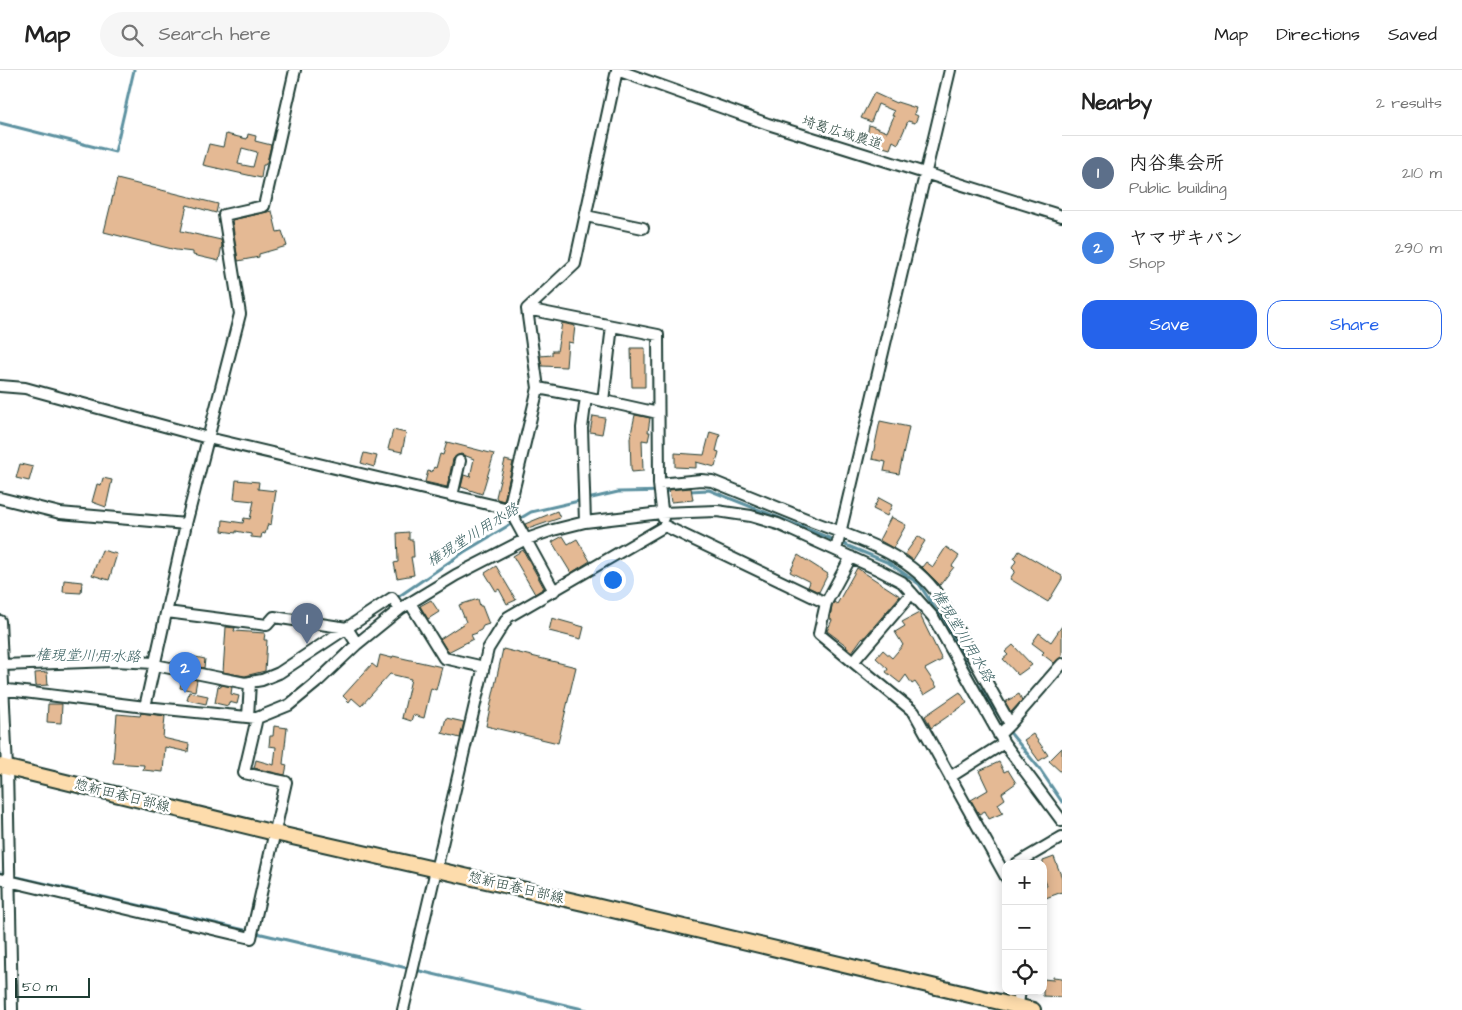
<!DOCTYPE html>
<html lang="en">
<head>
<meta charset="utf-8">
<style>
  :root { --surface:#fff; --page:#f6f6f6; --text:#222; --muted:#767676; --line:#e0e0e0; --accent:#2563eb }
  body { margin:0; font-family:"Architects Daughter","Klee One",sans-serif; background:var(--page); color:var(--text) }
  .controls { position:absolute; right:15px; bottom:15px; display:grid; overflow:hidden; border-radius:10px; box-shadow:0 2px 12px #0003 }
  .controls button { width:45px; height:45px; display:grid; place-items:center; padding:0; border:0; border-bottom:1px solid var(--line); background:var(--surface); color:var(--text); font:25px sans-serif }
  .scale { position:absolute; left:15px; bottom:12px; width:75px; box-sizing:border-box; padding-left:5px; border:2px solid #1f3d34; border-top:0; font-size:14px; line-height:18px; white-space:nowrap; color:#1f3d34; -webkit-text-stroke:4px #fff; paint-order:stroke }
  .you { position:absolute; left:612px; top:509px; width:18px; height:18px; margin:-12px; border:4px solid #fff; border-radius:50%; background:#1a73e8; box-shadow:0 0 0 8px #1a73e833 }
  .badge { display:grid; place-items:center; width:32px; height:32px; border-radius:50%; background:var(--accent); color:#fff; font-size:16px; font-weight:700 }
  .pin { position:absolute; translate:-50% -41px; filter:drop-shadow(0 1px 2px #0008) }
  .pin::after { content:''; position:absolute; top:26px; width:18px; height:15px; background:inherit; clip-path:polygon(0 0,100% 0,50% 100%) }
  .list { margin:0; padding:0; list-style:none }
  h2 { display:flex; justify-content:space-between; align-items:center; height:65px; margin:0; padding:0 20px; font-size:21px }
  h2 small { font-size:16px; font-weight:400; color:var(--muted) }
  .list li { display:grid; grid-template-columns:32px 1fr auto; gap:15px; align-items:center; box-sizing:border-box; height:75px; padding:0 20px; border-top:1px solid var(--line) }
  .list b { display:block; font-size:19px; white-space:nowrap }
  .list p { margin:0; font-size:16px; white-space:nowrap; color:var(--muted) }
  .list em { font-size:16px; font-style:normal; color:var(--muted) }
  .actions { display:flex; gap:10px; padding:15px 20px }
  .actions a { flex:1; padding:11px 0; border:1px solid var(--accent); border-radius:15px; text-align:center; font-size:18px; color:var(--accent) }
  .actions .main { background:var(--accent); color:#fff }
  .icon { flex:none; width:28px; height:28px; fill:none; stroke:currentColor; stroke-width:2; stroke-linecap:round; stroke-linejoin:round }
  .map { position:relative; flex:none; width:1062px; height:940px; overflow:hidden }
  header { display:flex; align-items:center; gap:30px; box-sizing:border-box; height:70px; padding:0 25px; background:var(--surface); border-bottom:1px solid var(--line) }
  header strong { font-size:24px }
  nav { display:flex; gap:28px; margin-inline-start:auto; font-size:18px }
  .search { width:350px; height:45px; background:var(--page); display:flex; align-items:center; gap:12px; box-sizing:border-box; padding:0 18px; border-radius:28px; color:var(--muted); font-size:19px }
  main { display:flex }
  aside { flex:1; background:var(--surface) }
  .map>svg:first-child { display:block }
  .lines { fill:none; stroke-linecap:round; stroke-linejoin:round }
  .stream { stroke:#5d92a1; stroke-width:3 }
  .building { fill:#e4b994; stroke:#1f3d34; fill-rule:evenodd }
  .minor-casing { stroke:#1f3d34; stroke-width:14 }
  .major-casing { stroke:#1f3d34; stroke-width:18 }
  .minor { stroke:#fff; stroke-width:10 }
  .major { stroke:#fddcac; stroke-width:14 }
  .labels { text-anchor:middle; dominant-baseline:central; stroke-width:5; stroke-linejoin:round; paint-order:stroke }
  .street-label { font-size:14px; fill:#1f3d34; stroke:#fff }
  .water-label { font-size:15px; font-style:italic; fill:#396061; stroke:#fff }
</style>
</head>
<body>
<header>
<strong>Map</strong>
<div class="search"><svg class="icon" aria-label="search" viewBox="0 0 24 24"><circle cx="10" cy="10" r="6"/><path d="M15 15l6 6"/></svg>Search here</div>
<nav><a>Map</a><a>Directions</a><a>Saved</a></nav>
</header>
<main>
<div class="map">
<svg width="1062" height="940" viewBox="0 0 1062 940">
  <rect width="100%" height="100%" fill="#fff"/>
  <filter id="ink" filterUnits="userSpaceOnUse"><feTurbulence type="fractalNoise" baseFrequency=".02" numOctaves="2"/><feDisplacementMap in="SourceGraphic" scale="10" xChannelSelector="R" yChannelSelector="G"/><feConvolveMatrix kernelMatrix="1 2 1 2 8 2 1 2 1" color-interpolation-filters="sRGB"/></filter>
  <g filter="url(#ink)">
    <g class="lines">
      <path class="stream" d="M0,53L115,82L134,0
        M689,421L709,420L812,461L889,493L919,514L948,558L974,609L1012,665L1039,698L1062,732
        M395,529L464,482L531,442L618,422L673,421
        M0,803L587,940"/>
    </g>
    <path class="building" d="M874,23L896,33L897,32L916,38L914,44L918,46L915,53L908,51L898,74L893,71L890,79L866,72L869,55L887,62L894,46H892L894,41L878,34L871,52L861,48Z
      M226,64L247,69L248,64L256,66L255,71L271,75L267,92L265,95H263L261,108L203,95L209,74L223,77ZM242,78L257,82L253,97L238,94Z
      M117,109L218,134L216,143L187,135L181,161L221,170L222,175L219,191L193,185V182L176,180L104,162Z
      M272,141L277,162L282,161L287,176L259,184V187L238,191L232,150Z
      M562,253L575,256L573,273L568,272L566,297L542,296L540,286L552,285V281H557Z
      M631,278H645V317H632Z
      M635,345L650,348L648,362H650L648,371L642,370L643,401L632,402L631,398L630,368Z
      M593,346L605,348L602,364L590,362Z
      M880,351L909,357L899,404L884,401L886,392L872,389Z
      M393,360L406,363L402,382L388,379Z
      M710,362L720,365L716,381L719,382L715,397L696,392V398L675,397V383L704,385Z
      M447,372L494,384L482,424L461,417L464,405L470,407L474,389L461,384L458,385L453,389L447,417L425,412L428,401L432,402L434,397L436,398L440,384L443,385Z
      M364,383L377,386L374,397L361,393Z
      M505,390L513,392L504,431L497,429L496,427Z
      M20,394L33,397L29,411L16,408Z
      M103,408L112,410L106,437L92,432L97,414L101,415Z
      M236,410L259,412L258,419L276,421L271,455L268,454L265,464L262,463L261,468L251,467V464L236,461V463L222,461L223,450L243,453L244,448L250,449L254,431L234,429Z
      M691,418L693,430L671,432L669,420Z
      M879,428L892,435L887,446L873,439Z
      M557,441L560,448L528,459L525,454Z
      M891,447L906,455L893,478L879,470Z
      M409,462V470H413L414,487H411L414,505L397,508L394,493L398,492L397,463Z
      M563,466L568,474L577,469L590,491L571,503L552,472Z
      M918,466L925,471L913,490L905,484Z
      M946,477L959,486L952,496L954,497L940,515L922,497L926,492L933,497Z
      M102,480L117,484L109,510L92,505Z
      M523,480L544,518L535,524L513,486Z
      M1019,481L1062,506V509L1048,532L1010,509L1015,501L1012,498L1016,491L1014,489Z
      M798,485L828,504L819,522L808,517L810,512L790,502Z
      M496,496L516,530L507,534L499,519L496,521L485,503Z
      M857,498L900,526L863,569L862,568L852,582L846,577L847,576L827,561L832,550L830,549L832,535L834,532L837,534Z
      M64,510L82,512L81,523L63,522Z
      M478,529L480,536H482L489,554L483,556L481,560L477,562V563L471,565L473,569L448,582L440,569L466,552L459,535Z
      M431,530L439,542L428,549L420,536Z
      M919,543L942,590L925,599L937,617L924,625L915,612L912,614L906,605L900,613L886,602L888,599L876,588L883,580L892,588L903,575L895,562L905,556L902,552Z
      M552,548L584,557L581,569L549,561Z
      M1062,556V586L1054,593L1042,584L1044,582L1032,573L1039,563L1051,572Z
      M226,557L235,558L234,561L265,563L264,570H267L265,601L245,606L223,602Z
      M1013,575L1032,595L1018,605L1003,589L1008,585L1005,582Z
      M503,579L576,597L558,673L486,656Z
      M380,585L392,588L393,586L442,597L436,620L431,618L424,648L413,645L411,651L402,648L411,609L390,604L361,636L352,628L349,632L343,626L372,594L377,598Z
      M191,586L205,589L204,598L190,595Z
      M47,602L48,615L36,616L35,603Z
      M187,608L197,610L195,621L180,618L182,609L187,610Z
      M221,615L232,617L231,624L239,626L237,634L229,632L228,636L215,633L218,616L221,617Z
      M189,622L208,626L206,634L187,630Z
      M960,622L967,633L931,658L925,646Z
      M1019,624L1022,630L1011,642L1005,632Z
      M48,634H62L61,653L47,652Z
      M141,643L165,646L163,668L189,674L188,682L165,677L163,702L143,700L144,695L113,693L117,644L140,646Z
      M446,648L464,652L460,668L442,663Z
      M274,656L287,658L283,694L287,695L285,705L254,698L256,690L274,695L276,677L269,676L270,666H273Z
      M1033,664L1048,685L1039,691L1024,670Z
      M1062,678V703L1049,691Z
      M999,692L1004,702L1008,700L1016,713L1002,723L1005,729L998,734L1003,743L989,749L985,741L979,744L971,730L988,720L979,701Z
      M1054,787L1062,808V822L1043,829V817L1047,816L1043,805V791Z
      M1053,907L1062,908V927L1043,926V909L1053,910Z"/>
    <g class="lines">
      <defs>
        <path id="minor" d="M617,0L768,54L1062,146
          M586,146L643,158
          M527,239L658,265L659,414L663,448
          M0,316L25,318L208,368L509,439L554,521
          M586,327L658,343
          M603,331L612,256
          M659,414L701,410L712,411C745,424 778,438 811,451C857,469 909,483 938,525L1010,654
          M452,426L460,391
          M0,428L60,443L186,454
          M509,439L538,318
          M585,452L582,358L586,327L538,318L527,239L575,194L617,0
          M836,480L950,0
          M851,487L826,533L819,564L914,642L1006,807
          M410,533L444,588L484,597
          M167,542L267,555L274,547L347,558L357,574
          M0,551L7,698L12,940
          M853,592L912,523
          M2,595L114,591L155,593
          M155,595L245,613L262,610L279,603L392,528L400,539
          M0,619L145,637L257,648L289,635L317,612L357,574L400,539L456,505L524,470L553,460L585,452L661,443L717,441L751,446L778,454L879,500L902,512L933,547L1004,673L1062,751
          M145,637L186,454L240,244L224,145L264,136L295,0
          M248,647L250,612
          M999,665L1010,654L1062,594
          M950,707L1004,673
          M1016,794L1062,767
          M0,809L251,868L286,712L244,703L257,648
          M403,940L488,579L508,547L665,456L826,533
          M1017,940L1020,921"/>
        <path id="major" d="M0,696L275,763L583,833L1033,940"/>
      </defs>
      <use href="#minor" class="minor-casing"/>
      <use href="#major" class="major-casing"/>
      <use href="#minor" class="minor"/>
      <use href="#major" class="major"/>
    </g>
  </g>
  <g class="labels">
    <g class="street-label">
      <text transform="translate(842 63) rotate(17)">埼葛広域農道</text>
      <text transform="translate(122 726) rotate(14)">惣新田春日部線</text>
      <text transform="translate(516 818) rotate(13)">惣新田春日部線</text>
    </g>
    <g class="water-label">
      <text transform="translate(473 465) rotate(-32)">権現堂川用水路</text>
      <text transform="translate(963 566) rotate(59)">権現堂川用水路</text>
      <text transform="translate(88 586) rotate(1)">権現堂川用水路</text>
    </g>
  </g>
</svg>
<div class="controls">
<button>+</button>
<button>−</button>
<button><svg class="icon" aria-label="locate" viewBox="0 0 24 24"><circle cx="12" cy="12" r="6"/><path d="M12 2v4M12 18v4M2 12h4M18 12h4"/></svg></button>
</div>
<div class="scale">50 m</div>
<div class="you"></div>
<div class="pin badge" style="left:307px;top:574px;background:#5c6f8a">1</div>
<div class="pin badge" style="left:185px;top:623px;background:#3f7fe0">2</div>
</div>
<aside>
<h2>Nearby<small>2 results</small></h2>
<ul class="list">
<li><span class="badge" style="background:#5c6f8a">1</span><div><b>内谷集会所</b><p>Public building</p></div><em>210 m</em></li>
<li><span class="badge" style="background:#3f7fe0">2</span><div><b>ヤマザキパン</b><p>Shop</p></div><em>290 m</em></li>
</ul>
<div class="actions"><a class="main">Save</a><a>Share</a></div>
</aside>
</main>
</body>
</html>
